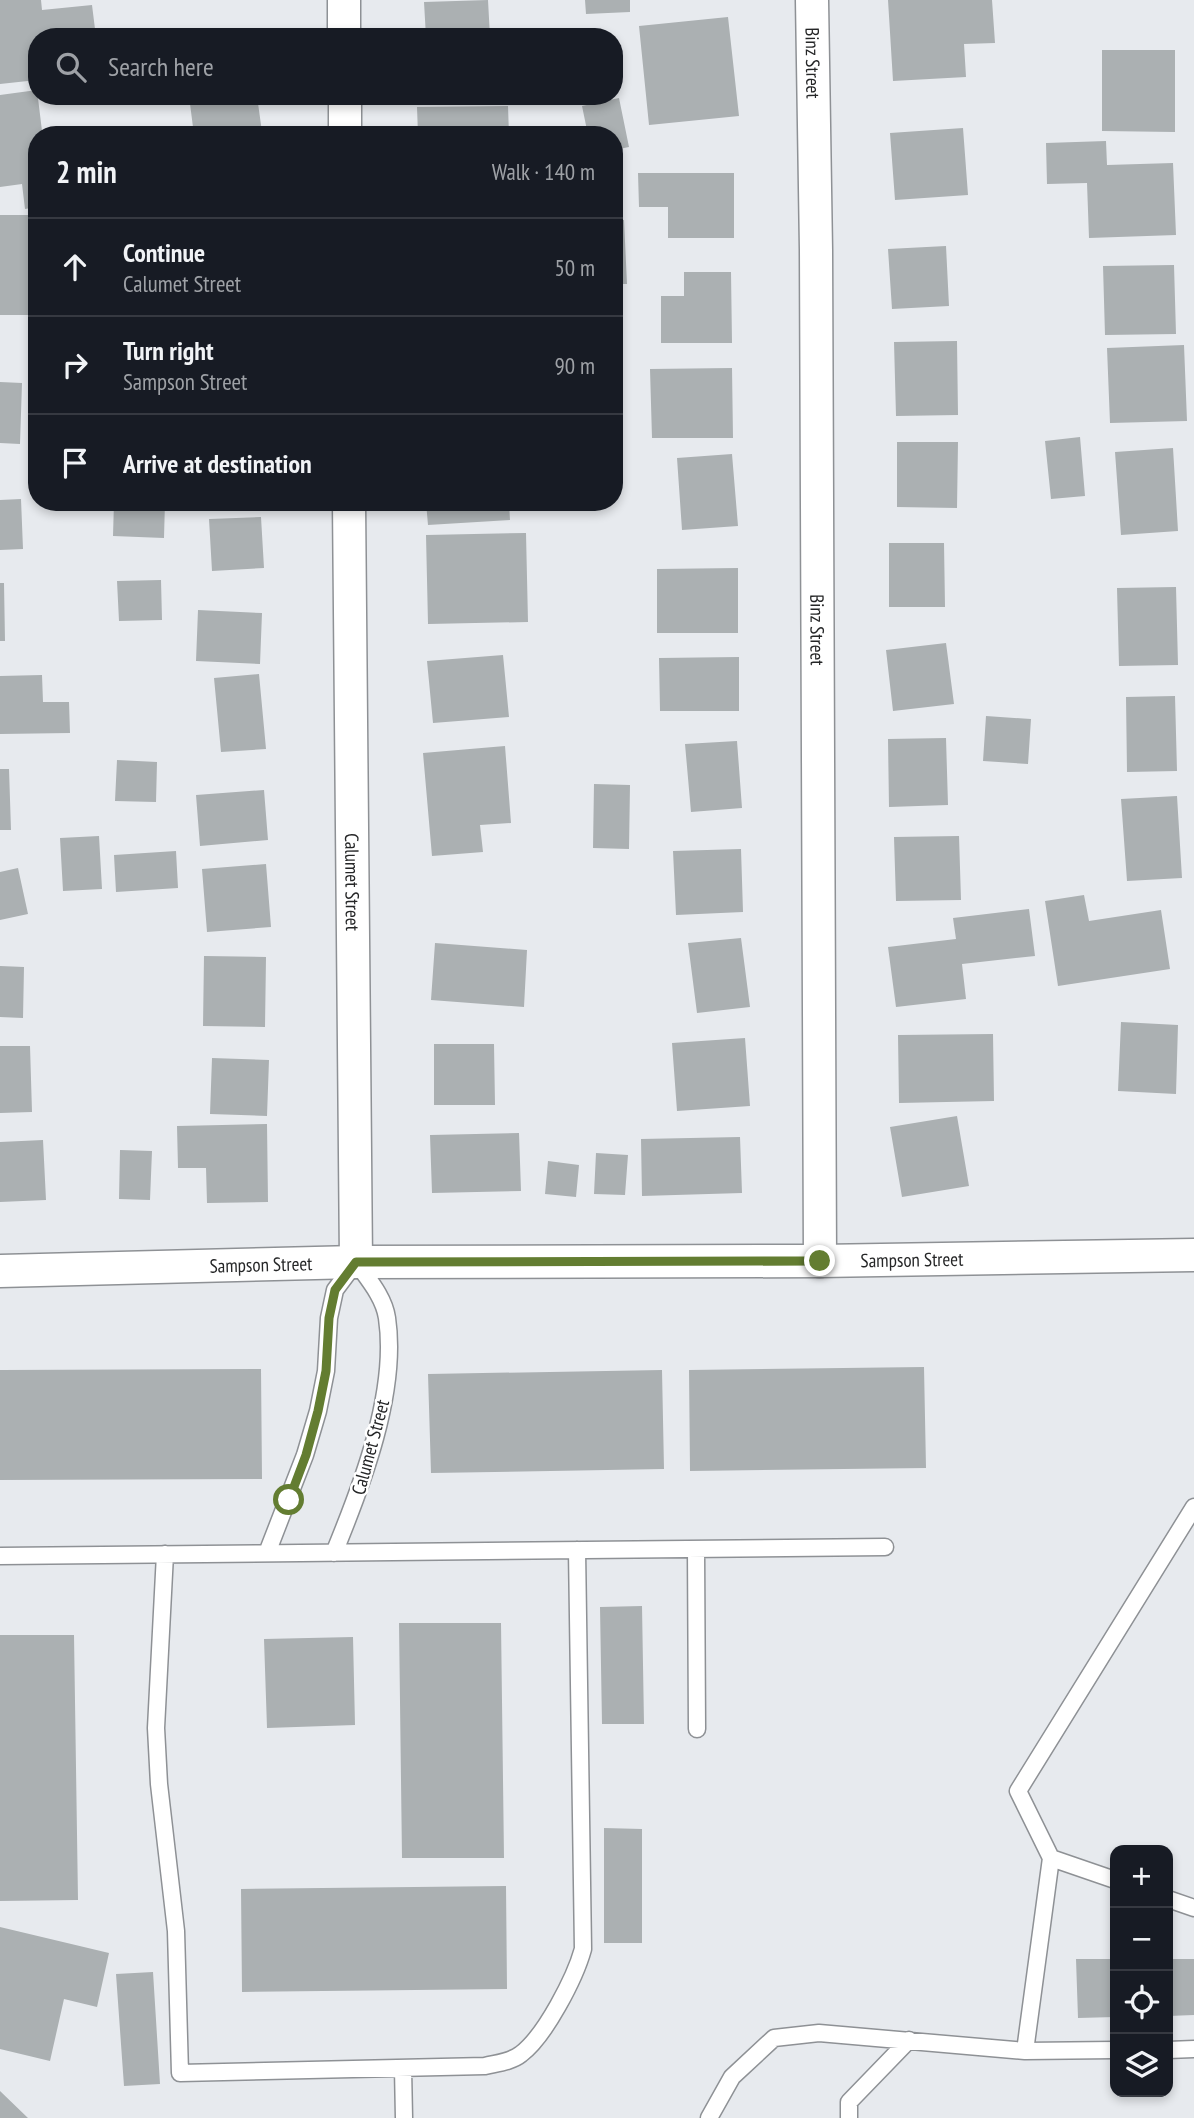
<!DOCTYPE html>
<html lang="en">
<head>
<meta charset="utf-8">
<style>
  :root { --surface:#171b24; --page:#242831; --text:#f1f3f6; --muted:#9ea1a6; --line:#363941 }
  body { margin:0; font-family:"PT Sans Narrow",sans-serif; background:var(--page); color:var(--text) }
  .controls { position:absolute; right:21px; bottom:21px; display:grid; overflow:hidden; border-radius:14px; box-shadow:0 4px 10px #0003 }
  .controls button { width:63px; height:63px; display:grid; place-items:center; padding:0; border:0; border-bottom:2px solid var(--line); background:var(--surface); color:var(--text); font:35px sans-serif }
  .stop { position:absolute; width:21px; height:21px; margin:-16px; border:5px solid #637d31; border-radius:50%; background:#fff }
  .stop.end { background:#637d31; border-color:#fff; box-shadow:0 2px 7px #0008 }
  .list { margin:0; padding:0; list-style:none }
  h2 { display:flex; justify-content:space-between; align-items:center; height:91px; margin:0; padding:0 28px; font-size:30px }
  h2 small { font-size:23px; font-weight:400; color:var(--muted) }
  .list li { display:grid; grid-template-columns:46px 1fr auto; gap:21px; align-items:center; box-sizing:border-box; height:98px; padding:0 28px; border-top:2px solid var(--line) }
  .list b { display:block; font-size:26px; white-space:nowrap }
  .list p { margin:0; font-size:23px; white-space:nowrap; color:var(--muted) }
  .list em { font-size:23px; font-style:normal; color:var(--muted) }
  .icon { flex:none; width:38px; height:38px; fill:none; stroke:currentColor; stroke-width:2; stroke-linecap:round; stroke-linejoin:round }
  .map { position:relative; flex:none; width:1194px; height:2118px; overflow:hidden }
  .search { position:absolute; background:var(--surface); box-shadow:0 4px 10px #0003; left:28px; top:28px; width:595px; height:77px; display:flex; align-items:center; gap:18px; box-sizing:border-box; padding:0 24px; border-radius:28px; color:var(--muted); font-size:26px }
  .panel { position:absolute; background:var(--surface); box-shadow:0 4px 10px #0003; left:28px; top:126px; width:595px; height:385px; border-radius:28px }
  .map>svg:first-child { display:block }
  .building { fill:#abb0b2 }
  .lines { fill:none; stroke-linecap:round; stroke-linejoin:round }
  .service-casing { stroke:#8e9195; stroke-width:19 }
  .minor-casing { stroke:#8e9195; stroke-width:35 }
  .service { stroke:#fff; stroke-width:16 }
  .minor { stroke:#fff; stroke-width:32 }
  .route { stroke:#637d31; stroke-width:9 }
  .labels { text-anchor:middle; dominant-baseline:central; stroke-width:5; stroke-linejoin:round; paint-order:stroke }
  .street-label { font-size:19px; fill:#252627; stroke:#fff }
</style>
</head>
<body>
<div class="map">
<svg width="1194" height="2118" viewBox="0 0 1194 2118">
  <rect width="100%" height="100%" fill="#e7eaee"/>
  <path class="building" d="M0,0H41L42,10L92,5L96,37H37V80L0,84Z
    M488,0L490,37H426L424,2Z
    M585,0H630V12L586,14Z
    M888,0H992L995,43L964,44L966,77L893,81Z
    M728,17L739,116L649,125L639,26Z
    M1102,50H1175V132L1102,131Z
    M37,90L42,131L68,127L69,135H37V207L25,209L22,184L0,187V95Z
    M189,96H257L262,132L237,135H194Z
    M619,98L629,147L614,150V135H588L582,106Z
    M508,106L509,135H418L417,107Z
    M963,128L968,195L895,200L890,133Z
    M1106,141L1107,165L1173,163L1176,235L1089,238L1087,183L1047,184L1046,143Z
    M638,173H734V238H668V207H639Z
    M0,215H32L33,315H0Z
    M624,220L627,284H614V221Z
    M946,246L949,306L892,309L888,249Z
    M1174,265L1176,334L1105,335L1103,266Z
    M684,272H731L732,343H661V296H684Z
    M957,341L958,415L896,416L894,342Z
    M1184,345L1187,421L1110,423L1107,348Z
    M732,368L733,438H652L650,369Z
    M0,382L22,383L20,444L0,443Z
    M1080,437L1085,496L1051,499L1045,441Z
    M897,442H958L957,508L897,507Z
    M1173,448L1178,531L1121,535L1115,452Z
    M732,454L738,526L682,530L677,458Z
    M21,499L23,549L0,550V500Z
    M114,502H165L164,538L113,536Z
    M426,502H509L510,520L428,525Z
    M261,517L264,568L212,571L209,519Z
    M526,533L528,622L428,624L426,535Z
    M889,543H944L945,607H889Z
    M738,568V633H657V569Z
    M161,580L162,620L119,621L117,581Z
    M0,583H4L5,641H0Z
    M1176,587L1178,665L1119,666L1117,588Z
    M198,610L262,613L260,664L196,661Z
    M946,643L954,704L893,711L886,650Z
    M503,655L509,717L433,723L427,661Z
    M739,657V711H660L659,658Z
    M259,674L266,749L221,752L214,678Z
    M42,675L43,702H69L70,733L0,734V676Z
    M1175,696L1177,771L1127,772L1126,697Z
    M986,716L1031,719L1028,764L983,761Z
    M946,738L948,805L889,807L888,739Z
    M737,741L742,808L691,812L685,744Z
    M505,746L511,823L480,825L483,852L432,856L423,753Z
    M117,760L157,762L156,802L115,801Z
    M0,769H9L11,830H0Z
    M594,784L630,785L629,849L593,848Z
    M264,790L268,840L200,846L196,795Z
    M1177,796L1182,878L1127,881L1121,799Z
    M99,836L102,889L63,891L60,838Z
    M959,836L961,900L896,901L894,837Z
    M741,849L743,912L676,915L673,851Z
    M176,851L178,888L116,892L114,855Z
    M266,864L271,927L207,932L202,869Z
    M18,868L28,914L0,920V872Z
    M1084,895L1089,921L1161,910L1170,969L1058,986L1045,901Z
    M1029,909L1035,956L962,964L966,999L896,1007L888,947L956,939L953,918Z
    M741,938L750,1007L697,1013L688,943Z
    M435,943L527,950L524,1007L431,1000Z
    M204,956L266,957L265,1027L203,1026Z
    M0,966L24,967L23,1018L0,1017Z
    M1121,1022L1178,1025L1176,1094L1118,1091Z
    M993,1034L994,1101L899,1103L898,1035Z
    M745,1038L750,1106L677,1111L672,1043Z
    M434,1044H494L495,1105H434Z
    M0,1046H30L32,1112L0,1113Z
    M212,1058L269,1060L267,1116L210,1114Z
    M957,1116L969,1186L902,1197L890,1127Z
    M267,1124L268,1202L207,1203L206,1168H178L177,1126Z
    M519,1133L521,1191L432,1193L430,1135Z
    M740,1137L742,1193L642,1196L641,1139Z
    M43,1140L46,1200L0,1202V1142Z
    M120,1150L152,1151L150,1200L119,1199Z
    M596,1153L628,1155L625,1195L594,1194Z
    M548,1161L579,1165L576,1197L545,1194Z
    M924,1367L926,1468L690,1471L689,1370Z
    M261,1369L262,1479L0,1480V1370Z
    M662,1370L664,1469L431,1473L428,1374Z
    M642,1606L644,1724H602L600,1607Z
    M399,1623H501L504,1858H402Z
    M0,1635H74L78,1900L0,1901Z
    M353,1637L355,1725L267,1728L264,1639Z
    M604,1828L642,1829V1943H604Z
    M506,1886L507,1989L242,1992L241,1889Z
    M0,1927L109,1953L97,2007L64,1999L50,2061L0,2049Z
    M1076,1959H1115V2017L1078,2018Z
    M1168,1959H1194V2015L1168,2016Z
    M153,1972L160,2084L124,2086L116,1974Z
    M0,2091L28,2118H0Z"/>
  <g class="lines">
    <defs>
      <path id="service" d="M696,1549L697,1729
        M267,1553L305,1455L318,1411L326,1371L329,1318L335,1290L356,1262C368,1279 384,1297 387,1318C398,1392 362,1485 334,1553
        M165,1554L156,1728L159,1784L176,1931L180,2073L485,2066C497,2063 511,2062 521,2054C545,2036 575,1978 583,1949L577,1550
        M0,1556L885,1547
        M1115,1880L1051,1858L1018,1791L1194,1507
        M1168,1899L1194,1908
        M1168,2050L1194,2049
        M1025,2051L1051,1858
        M403,2068L404,2118
        M709,2118L732,2077L774,2038L819,2033L1025,2051L1115,2050
        M849,2118V2102L909,2040"/>
      <g id="minor">
        <path d="M344,0V37"/>
        <path id="s1" d="M812,0L816,250L820,1261"/>
        <path d="M345,96V135"/>
        <path id="s2" d="M349,502L356,1262"/>
        <path id="s3" d="M0,1271L356,1262L820,1261L1194,1255"/>
      </g>
    </defs>
    <use href="#service" class="service-casing"/>
    <use href="#minor" class="minor-casing"/>
    <use href="#service" class="service"/>
    <use href="#minor" class="minor"/>
  </g>
  <g class="lines">
    <path class="route" d="M289,1500L306,1455L318,1411L326,1371L329,1318L335,1290L356,1262L820,1261"/>
  </g>
  <g class="labels">
    <g class="street-label">
      <text stroke="none"><textPath href="#s1" startOffset="63">Binz Street</textPath></text>
      <text stroke="none"><textPath href="#s1" startOffset="630">Binz Street</textPath></text>
      <text stroke="none"><textPath href="#s2" startOffset="380">Calumet Street</textPath></text>
      <text stroke="none"><textPath href="#s3" startOffset="912">Sampson Street</textPath></text>
      <text stroke="none"><textPath href="#s3" startOffset="261">Sampson Street</textPath></text>
      <text transform="translate(370 1447) rotate(-75)">Calumet Street</text>
    </g>
  </g>
</svg>
<div class="controls">
<button>+</button>
<button>−</button>
<button><svg class="icon" aria-label="locate" viewBox="0 0 24 24"><circle cx="12" cy="12" r="6"/><path d="M12 2v4M12 18v4M2 12h4M18 12h4"/></svg></button>
<button><svg class="icon" aria-label="layers" viewBox="0 0 24 24"><path d="M12 4l9 5-9 5-9-5zM3 14l9 5 9-5"/></svg></button>
</div>
<div class="stop" style="left:289px;top:1500px"></div>
<div class="stop end" style="left:820px;top:1261px"></div>
<div class="search"><svg class="icon" aria-label="search" viewBox="0 0 24 24"><circle cx="10" cy="10" r="6"/><path d="M15 15l6 6"/></svg>Search here</div>
<section class="panel">
<h2>2 min<small>Walk · 140 m</small></h2>
<ul class="list">
<li><svg class="icon" aria-label="ahead" viewBox="0 0 24 24"><path d="M12 20V5M6 11l6-6 6 6"/></svg><div><b>Continue</b><p>Calumet Street</p></div><em>50 m</em></li>
<li><svg class="icon" aria-label="right" viewBox="0 0 24 24"><path d="M7 20v-9h11M14 6l5 5-5 5"/></svg><div><b>Turn right</b><p>Sampson Street</p></div><em>90 m</em></li>
<li><svg class="icon" aria-label="arrive" viewBox="0 0 24 24"><path d="M6 21V4h12l-3 4 3 4H6"/></svg><div><b>Arrive at destination</b></div></li>
</ul>
</section>
</div>
</body>
</html>
